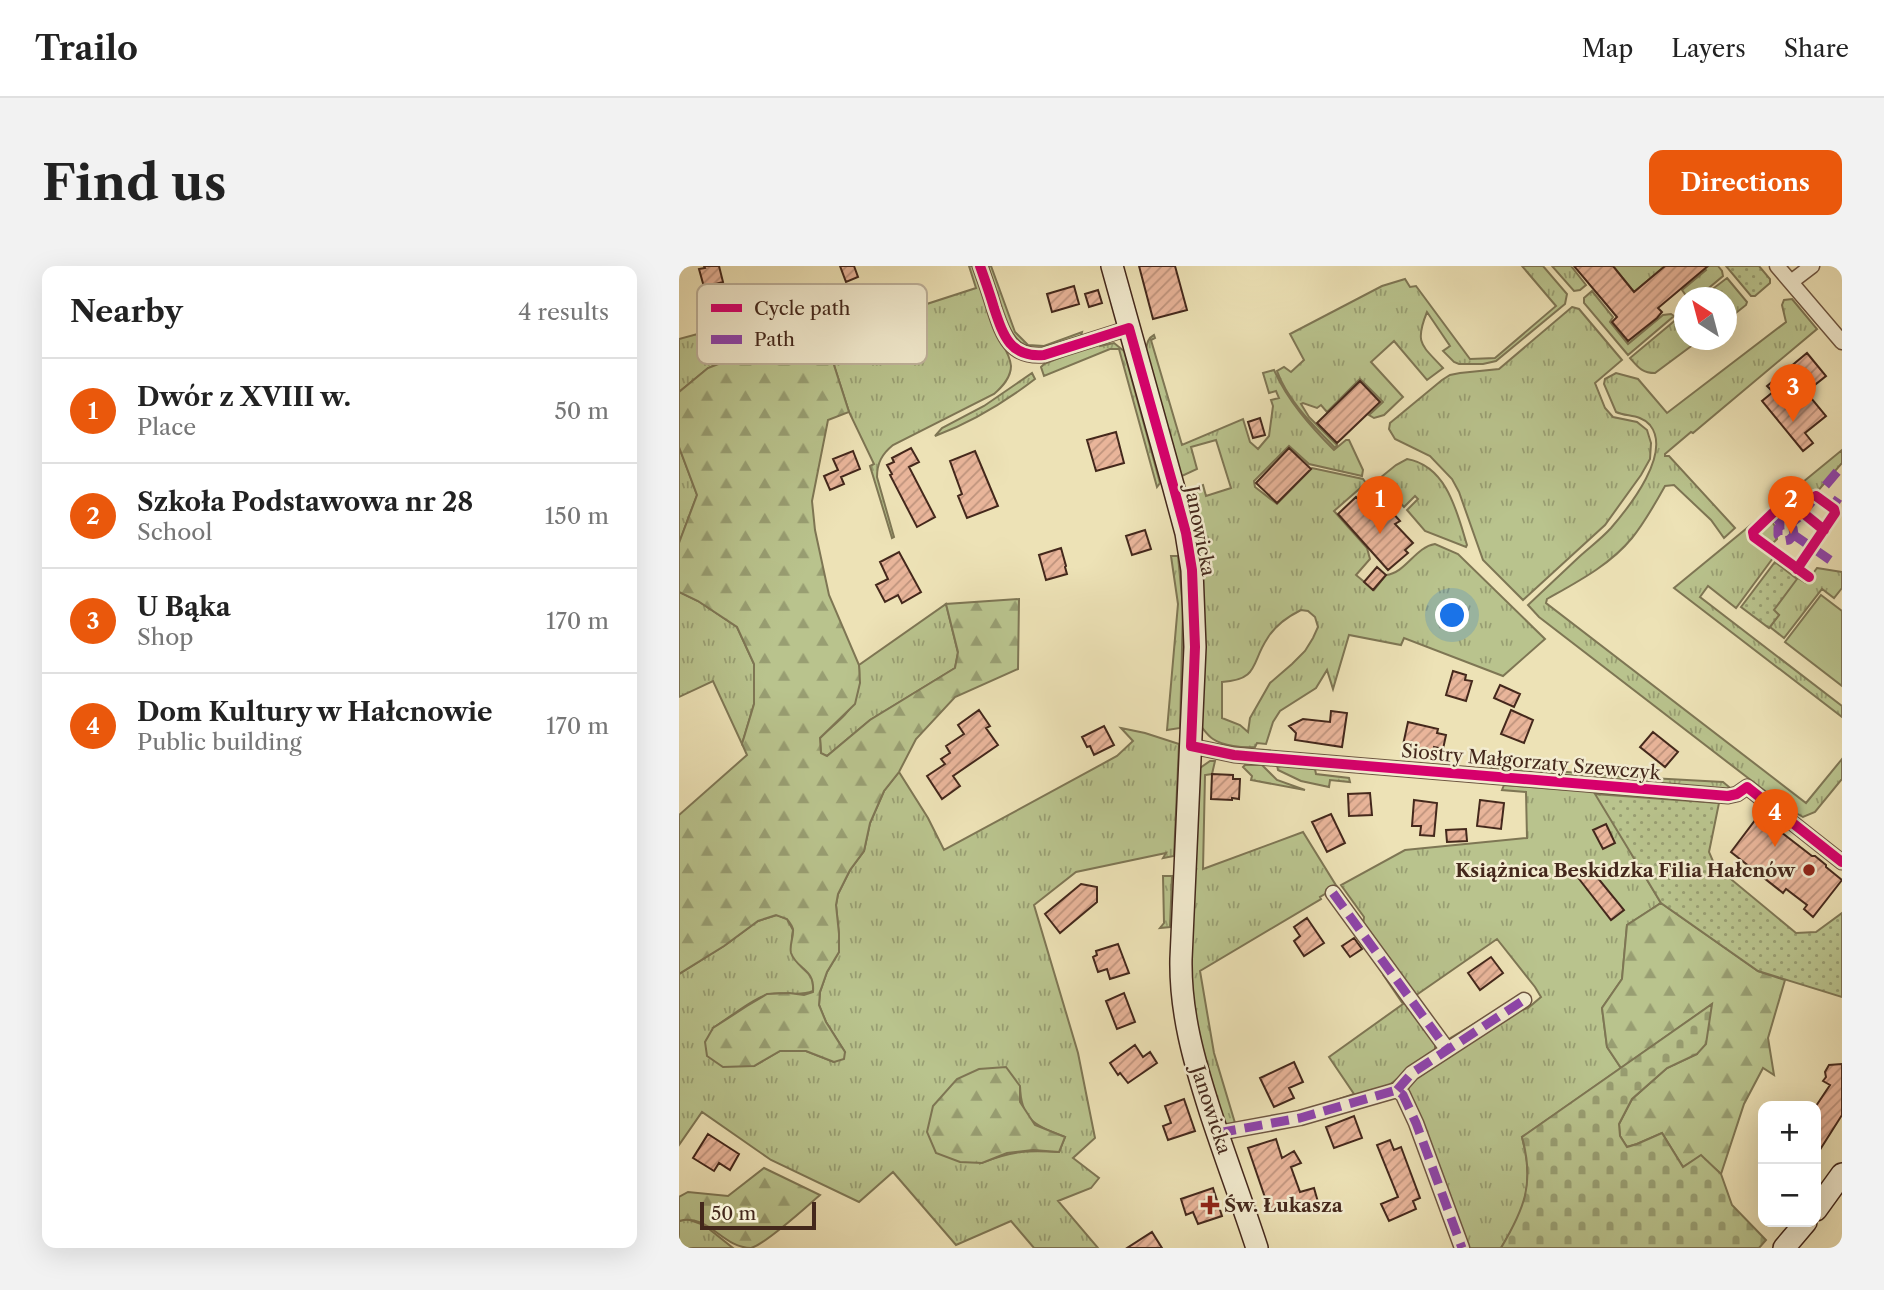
<!DOCTYPE html>
<html lang="en">
<head>
<meta charset="utf-8">
<style>
  :root { --surface:#fff; --page:#f2f2f2; --text:#222; --muted:#767676; --line:#e0e0e0; --accent:#ea580c }
  body { margin:0; font-family:"Libre Caslon Text",serif; background:var(--page); color:var(--text) }
  .controls { position:absolute; right:21px; bottom:21px; display:grid; overflow:hidden; border-radius:14px; box-shadow:0 7px 28px #0002 }
  .controls button { width:63px; height:63px; display:grid; place-items:center; padding:0; border:0; border-bottom:2px solid var(--line); background:var(--surface); color:var(--text); font:35px sans-serif }
  .compass { position:absolute; left:995px; top:21px; width:63px; height:63px; border-radius:50%; background:var(--surface); box-shadow:0 7px 28px #0002; rotate:324deg }
  .scale { position:absolute; left:21px; bottom:18px; width:116px; box-sizing:border-box; padding-left:7px; border:4px solid #44281c; border-top:0; font-size:19px; line-height:24px; white-space:nowrap; color:#44281c; -webkit-text-stroke:5px #f3ecd0; paint-order:stroke }
  .you { position:absolute; left:774px; top:350px; width:24px; height:24px; margin:-18px; border:5px solid #fff; border-radius:50%; background:#1a73e8; box-shadow:0 0 0 10px #1a73e833 }
  .badge { display:grid; place-items:center; width:46px; height:46px; border-radius:50%; background:var(--accent); color:#fff; font-size:23px; font-weight:700 }
  .pin { position:absolute; translate:-50% -58px; filter:drop-shadow(0 2px 4px #0008) }
  .pin::after { content:''; position:absolute; top:37px; width:24px; height:21px; background:inherit; clip-path:polygon(0 0,100% 0,50% 100%) }
  .list { margin:0; padding:0; list-style:none }
  h2 { display:flex; justify-content:space-between; align-items:center; height:91px; margin:0; padding:0 28px; font-size:30px }
  h2 small { font-size:23px; font-weight:400; color:var(--muted) }
  .list li { display:grid; grid-template-columns:46px 1fr auto; gap:21px; align-items:center; box-sizing:border-box; height:105px; padding:0 28px; border-top:2px solid var(--line) }
  .list b { display:block; font-size:26px; white-space:nowrap }
  .list p { margin:0; font-size:23px; white-space:nowrap; color:var(--muted) }
  .list em { font-size:23px; font-style:normal; color:var(--muted) }
  .map { position:relative; flex:none; width:1163px; height:982px; overflow:hidden; border-radius:14px }
  header { display:flex; align-items:center; gap:42px; box-sizing:border-box; height:98px; padding:0 35px; background:var(--surface); border-bottom:2px solid var(--line) }
  header strong { font-size:33px }
  nav { display:flex; gap:38px; margin-inline-start:auto; font-size:24px }
  .intro { display:flex; align-items:center; justify-content:space-between; box-sizing:border-box; height:168px; padding:0 42px }
  h1 { margin:0; font-size:49px }
  .button { padding:18px 32px; border-radius:14px; background:var(--accent); color:#fff; font-size:24px; font-weight:700 }
  main { display:flex; gap:42px; padding:0 42px }
  aside { flex:1; background:var(--surface); border-radius:14px; box-shadow:0 7px 28px #0002 }
  .map>svg:first-child { display:block }
  .grass { fill:url(#grass-tufts); stroke:#7e7654; stroke-width:2; fill-rule:evenodd }
  .forest { fill:url(#forest-firs); stroke:#7e7654; stroke-width:2 }
  .cemetery { fill:url(#cemetery-stones); stroke:#7e7654; stroke-width:2 }
  .park { fill:url(#park-dots); stroke:#7e7654; stroke-width:2 }
  .pitch { fill:#b9c38d; stroke:#7e7654; stroke-width:2 }
  .building { fill:url(#building-hatch); stroke:#44281c; stroke-width:2 }
  .lines { fill:none; stroke-linecap:round; stroke-linejoin:round }
  .street-casing { stroke:#6e5642; stroke-width:17 }
  .secondary-casing { stroke:#44281c; stroke-width:24 }
  .street { stroke:#f3ecd0; stroke-width:14 }
  .secondary { stroke:#f3ecd0; stroke-width:21 }
  .quiet { stroke:#8e44ad; stroke-width:9; stroke-dasharray:18 9; stroke-linecap:butt }
  .cycleway-casing { stroke:#f3ecd0; stroke-width:15 }
  .cycleway { stroke:#d6006c; stroke-width:10 }
  .poi-dot { fill:#8f2418; stroke:#f3ecd0; stroke-width:2.5 }
  .labels { text-anchor:middle; dominant-baseline:central; stroke-width:5; stroke-linejoin:round; paint-order:stroke }
  .street-label { font-size:19px; fill:#44281c; stroke:#f3ecd0 }
  .poi-label { font-size:19px; font-weight:bold; fill:#44281c; stroke:#f3ecd0; text-anchor:end }
  .key { fill:#f3ecd0; stroke:#beb19a; stroke-width:2 }
  .key-label { font-size:19px; fill:#44281c }
</style>
</head>
<body>
<header>
<strong>Trailo</strong>
<nav><a>Map</a><a>Layers</a><a>Share</a></nav>
</header>
<div class="intro"><h1>Find us</h1><a class="button">Directions</a></div>
<main>
<aside>
<h2>Nearby<small>4 results</small></h2>
<ul class="list">
<li><span class="badge">1</span><div><b>Dwór z XVIII w.</b><p>Place</p></div><em>50 m</em></li>
<li><span class="badge">2</span><div><b>Szkoła Podstawowa nr 28</b><p>School</p></div><em>150 m</em></li>
<li><span class="badge">3</span><div><b>U Bąka</b><p>Shop</p></div><em>170 m</em></li>
<li><span class="badge">4</span><div><b>Dom Kultury w Hałcnowie</b><p>Public building</p></div><em>170 m</em></li>
</ul>
</aside>
<div class="map">
<svg width="1163" height="982" viewBox="0 0 1163 982">
  <defs>
    <pattern id="grass-tufts" width="24" height="20" patternUnits="userSpaceOnUse" patternTransform="scale(1.75)"><rect width="24" height="20" fill="#b9c38d"/><path d="M3 7l-1-3M5 7V3M7 7l1-3M15 17l-1-3M17 17v-4M19 17l1-3" fill="none" stroke="#989e72"/></pattern>
    <pattern id="forest-firs" width="22" height="20" patternUnits="userSpaceOnUse" patternTransform="scale(1.75)"><rect width="22" height="20" fill="#b9c38d"/><path d="M5 1l3.5 6h-7zM16 11l3.5 6h-7z" fill="#989e72"/></pattern>
    <pattern id="cemetery-stones" width="16" height="16" patternUnits="userSpaceOnUse" patternTransform="scale(1.75)"><rect width="16" height="16" fill="#b9c38d"/><path d="M2 7V4a2 2 0 0 1 4 0v3zM10 15v-3a2 2 0 0 1 4 0v3z" fill="#989e72"/></pattern>
    <pattern id="park-dots" width="8" height="8" patternUnits="userSpaceOnUse" patternTransform="scale(1.75)"><rect width="8" height="8" fill="#b9c38d"/><path d="M2 2h.1M6 6h.1" fill="none" stroke="#989e72" stroke-width="1.8" stroke-linecap="round"/></pattern>
    <pattern id="building-hatch" width="6" height="6" patternUnits="userSpaceOnUse" patternTransform="scale(1.75)"><rect width="6" height="6" fill="#e9b59a"/><path d="M-1 1l2-2M0 6l6-6M5 7l2-2" fill="none" stroke="#be937d"/></pattern>
  </defs>
  <rect width="100%" height="100%" fill="#ede2b6"/>
  <filter id="stains"><feTurbulence type="fractalNoise" baseFrequency=".00286" numOctaves="4"/><feColorMatrix values="0 0 0 0 .2 0 0 0 0 .09 0 0 0 0 .02 0 0 0 .5 -.17"/></filter>
  <radialGradient id="worn" r=".72"><stop offset=".6" stop-color="#630" stop-opacity="0"/><stop offset="1" stop-color="#630" stop-opacity=".3"/></radialGradient>
  <path class="grass" d="M290,0H294C301,21 308,43 316,64C321,75 331,87 332,100C332,112 323,121 315,128L214,179C203,188 198,197 198,211L215,271L213,272L191,200L195,198L170,146L146,71L297,22Z
    M309,0H312L336,66L349,79L365,80L403,66L402,70C389,74 373,82 360,83C327,85 317,24 309,0Z
    M843,0H864L888,28L886,38L817,95L804,98H780L775,96L764,85L771,80L748,46C735,78 743,79 764,102L748,114L715,75L692,96L724,131L705,149L695,152L690,149L704,136L681,113L648,146L642,139L638,142L624,137L622,138L630,151L658,179L656,182C634,159 609,135 598,105L605,101L612,106L625,94L611,68L703,20L726,13L731,21L737,20L791,93L816,92L877,40Z
    M873,0H892L907,19L901,24L895,25Z
    M934,0H986L955,26Z
    M1024,0H1039L1043,5L1044,10L1019,31H1008L1003,24L1027,4Z
    M1048,12L1068,36L1067,39L1048,54V32L1023,31Z
    M913,25L934,51L931,56L949,78L984,49L992,48L995,50L949,89L905,37V32Z
    M1113,33L1138,63L1014,167L1012,166L986,188V190H990L1056,262L1045,272L1032,254L995,219L986,220C976,238 966,256 953,272C931,299 898,316 868,333L867,337L1127,537L1163,493V513L1136,546L1124,551L1108,542L860,351L849,339C866,323 883,307 900,291C911,281 922,273 932,262C951,240 993,187 971,159C961,148 948,151 937,146L925,118L926,113L937,107L959,113L988,147L1107,56L1103,39L1105,34Z
    M893,41L900,43L943,94L916,117L926,142L934,151L958,156L968,164L972,177L971,193L962,209L926,259L844,334L804,294L780,226L773,213L751,190L716,173L710,163L711,157L763,114L771,109L781,107L820,103Z
    M89,49L103,84L73,85L29,102L0,126V73Z
    M999,52L1005,60L1006,74H1015V78L976,107C963,107 959,101 951,92Z
    M475,69L476,72L472,74L503,179L564,153L571,176L579,183L590,170L594,140L592,134L600,132L597,125L590,127L584,107L595,104C609,135 631,160 655,184L667,174H670L684,204L683,210L630,198L610,180L575,215L576,221L598,238L633,202L684,213L687,217L655,245L688,282L691,293L677,309L695,324L707,309C727,307 736,281 756,278L779,288L866,373L824,410L725,372L722,379L670,369L654,423L648,404L637,422L601,445L594,456L587,478L578,477L576,481C564,482 544,480 534,473C529,470 525,464 521,459L516,252L508,226L515,222L524,219L527,230L552,222L537,174L512,181L518,203L503,210L500,209L467,84C468,77 469,72 475,69ZM622,344L629,345L636,351L639,361L634,372L626,385L613,398L591,417L571,452L569,466L561,459L543,452V416C580,414 572,397 588,373C596,359 608,351 622,344Z
    M420,76L421,80L435,77L445,85L481,217L478,221L440,83H431L365,110L362,101L365,98Z
    M353,107L356,113C326,136 291,157 256,170L263,162L305,140Z
    M0,181L18,229L0,277Z
    M1163,184V197L1124,242L1113,237L1103,238L1073,262L1071,271L1100,293L1099,295L1094,292L1057,342L1029,320L1021,331L1163,440V451L995,322Z
    M728,193C768,200 778,246 788,279L787,281L746,265L728,244L739,233L736,230L725,241L701,214V212L717,199Z
    M1089,254H1092L1097,262L1098,273L1091,280L1077,268L1078,264Z
    M492,290H499L504,342L501,462L488,464L499,338Z
    M1138,302L1163,306V322L1155,332L1143,323L1105,372L1091,361L1100,349L1094,344L1117,313V311L1127,317Z
    M0,326L19,335L58,361L75,398V438L63,478L34,415L0,431Z
    M267,338L279,387L276,402L191,454L148,490L142,488L141,472C168,446 183,441 180,399Z
    M442,462L466,467L500,478L495,590L484,592L487,587L397,606L355,639L399,787L416,872L394,892L420,912L412,922L379,935L419,982H355L332,955L277,979L214,906L180,936L92,894L23,846L0,879V708L45,680L79,655L98,649L108,653L114,664C112,674 112,688 119,697C129,710 135,706 134,725C120,731 105,725 91,728C77,730 47,754 34,762L75,800L101,785H127L155,796L166,786L147,756L140,739L141,726L148,706L160,686V668L157,639L159,628L171,604L185,585L191,557L205,525L220,506L249,552L265,584L438,490L454,475ZM341,820C342,855 356,859 386,871L380,886C347,884 333,885 302,897Z
    M531,495H536L533,508L526,509L524,603L624,566L658,621L641,631L642,633L521,705L535,787L556,857L546,859L523,793L510,729L521,502Z
    M566,499H583L598,514L626,524L572,514L573,510L564,501Z
    M598,499L636,503L637,508L670,512L671,516L651,514L650,521L622,515L599,504Z
    M809,499L947,511L944,516L816,505Z
    M953,511L1044,516L1050,521L1049,523L956,517Z
    M825,519L1040,535V537L917,528L982,637L948,659L943,713L923,742L928,781L942,802L843,871C850,896 851,923 841,948C837,960 828,971 822,982H787L762,907L730,830L729,824L734,811L768,787L832,747L849,742L862,731L856,721L818,673L736,730L768,774L832,736L831,739L771,776L767,777L684,660L685,651L662,619L726,584L848,572L847,526L823,524Z
    M484,610H493L491,661L481,662L485,657Z
    M705,710L710,711L756,777V784L709,820L637,841L675,828L650,791L724,738Z
    M8,953L25,959L54,982H0V955Z"/>
  <path class="forest" d="M146,71L170,146L149,154L133,235L136,264L150,329L180,399L181,417L176,438L141,472L142,487L148,490L191,454L276,402L279,386L267,338L340,333L339,403L276,431L237,473L220,506L205,525L191,557L185,585L171,604L159,628L157,639L160,668V686L148,706L141,726L140,739L147,756L166,786L165,793L155,796L127,785H101L75,800L44,801L28,790L26,776L34,762L68,740L88,728L110,727L125,729L134,726C136,702 118,704 112,687C110,679 115,671 114,663C113,659 110,656 108,653L97,649L79,655L45,680L0,708V549L68,489L63,478L75,438V398L58,361L19,335L0,326V277L18,229L0,181V126L29,102L73,85L103,84Z
    M982,637L1079,705L1106,714L1089,772L1095,809L1084,802L1065,838L1042,908L1022,890L1004,901L983,867L958,878L948,881L941,870L940,858L953,833L988,802L1018,788L1032,739L942,802L928,781L923,742L943,713L948,659Z
    M327,801L341,820V836L356,859L386,871L380,886L354,884L328,887L303,897L281,896L257,887L248,866L254,840L278,813L300,803Z
    M85,902L141,929C127,941 87,978 72,982C43,982 30,947 0,955V931L9,926L49,930Z"/>
  <path class="cemetery" d="M1033,738L1027,778L1018,788L988,802L953,833L940,858L941,870L948,881L958,878L983,867L1004,901L1022,889L1042,908L1053,939L1087,974L1080,982H822C845,943 856,918 843,871Z"/>
  <path class="park" d="M1047,0H1080L1091,13V17L1076,30H1072Z
    M1096,296L1118,313L1095,344L1100,349L1090,362L1062,341Z
    M916,528L1040,537L1030,586L1036,600L1117,667L1137,666L1163,647V731L1079,705L982,637Z"/>
  <path class="pitch" d="M1142,329L1163,345V420L1106,376Z"/>
  <path class="building" d="M25,0H40L44,16L25,21L20,3L26,2Z
    M161,0H175L179,11L167,16Z
    M460,0H496L508,44L474,53Z
    M895,0H934L955,26L986,0H1029L979,42L983,46L978,52L949,75L933,56L938,51Z
    M395,20L400,38L373,46L368,28Z
    M419,24L423,37L410,41L406,28Z
    M1128,87L1147,110L1127,126L1147,150L1126,167L1134,177L1124,185L1083,135L1094,126L1088,120Z
    M681,115L701,136L658,177L638,157Z
    M581,152L586,169L574,172L569,156Z
    M437,166L445,197L417,205L408,174Z
    M232,182L240,196L230,201L256,251L238,261L211,209L213,208L208,199L215,196L213,192Z
    M610,182L632,203L598,237L577,217Z
    M174,185L181,203L162,211L165,218L151,224L145,210L159,204L154,193Z
    M296,185L319,240L288,252L279,230L283,228L271,195Z
    M691,229L708,249L712,245L721,255L716,258L734,277L726,284L729,287L709,304L659,248L677,231L682,236Z
    M466,264L472,283L453,289L447,270Z
    M382,282L387,300L386,301L388,308L367,314L360,289Z
    M220,286L242,326L223,337L219,329L206,336L197,319L209,313L201,296Z
    M698,301L707,309L694,324L685,316Z
    M774,405L787,409L786,414L793,415L787,435L767,429Z
    M821,419L841,428L835,441L815,432Z
    M300,444L311,460L307,462L319,479L274,510L281,520L263,533L248,510L266,498L262,493L271,487L267,480L285,468L279,459Z
    M832,444L854,454L845,477L822,468Z
    M652,445L668,447L663,481L616,474L617,467L610,460L624,453L651,456Z
    M729,456L759,463L758,467L767,469L764,483L755,481L754,486L724,479Z
    M425,460L435,479L415,489L411,480L408,481L403,471Z
    M974,466L999,486L986,501L961,481Z
    M533,508L554,509V513H561L560,533L553,532V534L532,533Z
    M691,527L693,549L670,550L669,528Z
    M735,534L758,537L755,570L741,569L742,560H733Z
    M801,534L825,537L822,563L798,560Z
    M652,548L666,577L648,586L633,556Z
    M1080,549L1133,590H1136L1147,599V601L1163,614L1134,651L1125,643L1128,639L1107,623L1104,627L1052,586Z
    M927,558L936,577L924,583L914,564Z
    M787,563L788,575L768,576L767,564Z
    M909,600L945,644L932,654L897,609Z
    M402,618L418,621V636L381,667L366,648Z
    M628,652L645,677L625,690L615,675L621,670L615,661Z
    M675,672L683,683L671,691L663,680Z
    M439,678L450,707L431,713L428,703L419,706L414,691L418,689L417,685Z
    M812,691L824,707L801,724L789,707Z
    M445,727L456,756L438,763L427,735Z
    M456,779L464,791L471,786L478,797L449,817L441,807L439,809L431,797Z
    M615,796L624,816L610,822L615,832L595,841L581,812Z
    M1163,798V849L1137,890V840L1151,819L1144,815L1147,811L1146,806L1150,799Z
    M505,833L516,865L489,874L484,860L492,857L486,840Z
    M675,850L683,872L655,882L647,861Z
    M29,868L60,888L51,904L40,897L35,905L14,892Z
    M597,873L603,892L615,885L622,897L612,901L621,926L635,922L639,936L608,946L607,941L591,946L569,882Z
    M711,874L715,884L722,881L741,932L734,935L737,943L710,955L702,938L719,931L698,879Z
    M534,922L543,950L519,958L514,946L507,949L502,933Z
    M473,966L483,982H448Z"/>
  <g class="lines">
    <defs>
      <path id="street" d="M301,0C306,14 311,28 315,42C324,69 331,92 365,89L450,62
        M1098,0L1163,76
        M1112,16L1133,0
        M512,480L555,489L1049,530L1058,528L1068,521L1163,596
        M654,627L768,783
        M718,824L733,807L845,734
        M539,867L621,852L718,824L724,829L737,857L783,982"/>
      <path id="secondary" d="M433,0L494,219L507,267L513,304L516,381L502,693C501,746 515,795 531,845C546,891 563,936 578,982
        M1137,944L1163,908
        M1105,982L1127,956"/>
    </defs>
    <use href="#street" class="street-casing"/>
    <use href="#secondary" class="secondary-casing"/>
    <use href="#street" class="street"/>
    <use href="#secondary" class="secondary"/>
    <path class="quiet" d="M1093,247L1103,259H1110L1114,262L1115,269L1110,274L1104,275L1099,269V262L1103,259
      M1149,247L1163,227
      M1110,259L1119,252L1163,200
      M1115,269L1151,294
      M654,627L768,783
      M718,824L733,807L845,734
      M539,867L621,852L718,824L724,829L737,857L783,982"/>
    <defs>
      <path id="cycleway" d="M301,0C306,14 311,28 315,42C324,69 331,92 365,89L450,62L494,219L507,267L513,304L516,381L512,480L555,489L1049,530L1058,528L1068,521L1163,596
        M1118,303L1156,247L1155,243L1137,230
        M1130,311L1075,271L1074,266L1098,243L1112,239L1118,242L1145,264"/>
    </defs>
    <use href="#cycleway" class="cycleway-casing"/>
    <use href="#cycleway" class="cycleway"/>
  </g>
  <g class="poi-dot">
    <circle cx="1130" cy="604" r="7"/>
    <path d="M527.5 928.5h7v7h7v7h-7v7h-7v-7h-7v-7h7z"/>
  </g>
  <g class="labels">
    <g class="street-label">
      <text transform="translate(521 265) rotate(79)">Janowicka</text>
      <text transform="translate(852 496) rotate(5)">Siostry Małgorzaty Szewczyk</text>
      <text transform="translate(532 844) rotate(72)">Janowicka</text>
    </g>
    <g class="poi-label">
      <text x="1116" y="604">Książnica Beskidzka Filia Hałcnów</text>
      <text x="545" y="939" text-anchor="start">Św. Łukasza</text>
    </g>
  </g>
  <rect x="18" y="18" width="230" height="80" rx="10" class="key"/>
  <rect x="32" y="38" width="31" height="8" fill="#d6006c"/>
  <rect x="32" y="69" width="31" height="9" fill="#8e44ad"/>
  <g class="key-label">
    <text x="75" y="49">Cycle path</text>
    <text x="75" y="80">Path</text>
  </g>
  <rect width="100%" height="100%" filter="url(#stains)"/>
  <rect width="100%" height="100%" fill="url(#worn)"/>
</svg>
<div class="controls">
<button>+</button>
<button>−</button>
</div>
<svg class="compass" viewBox="-18 -18 36 36"><path d="M0-13l5 13h-10z" fill="#e53935"/><path d="M0 13l5-13h-10z" fill="#767676"/></svg>
<div class="scale">50 m</div>
<div class="you"></div>
<div class="pin badge" style="left:701px;top:268px">1</div>
<div class="pin badge" style="left:1112px;top:268px">2</div>
<div class="pin badge" style="left:1114px;top:156px">3</div>
<div class="pin badge" style="left:1096px;top:581px">4</div>
</div>
</main>
</body>
</html>
